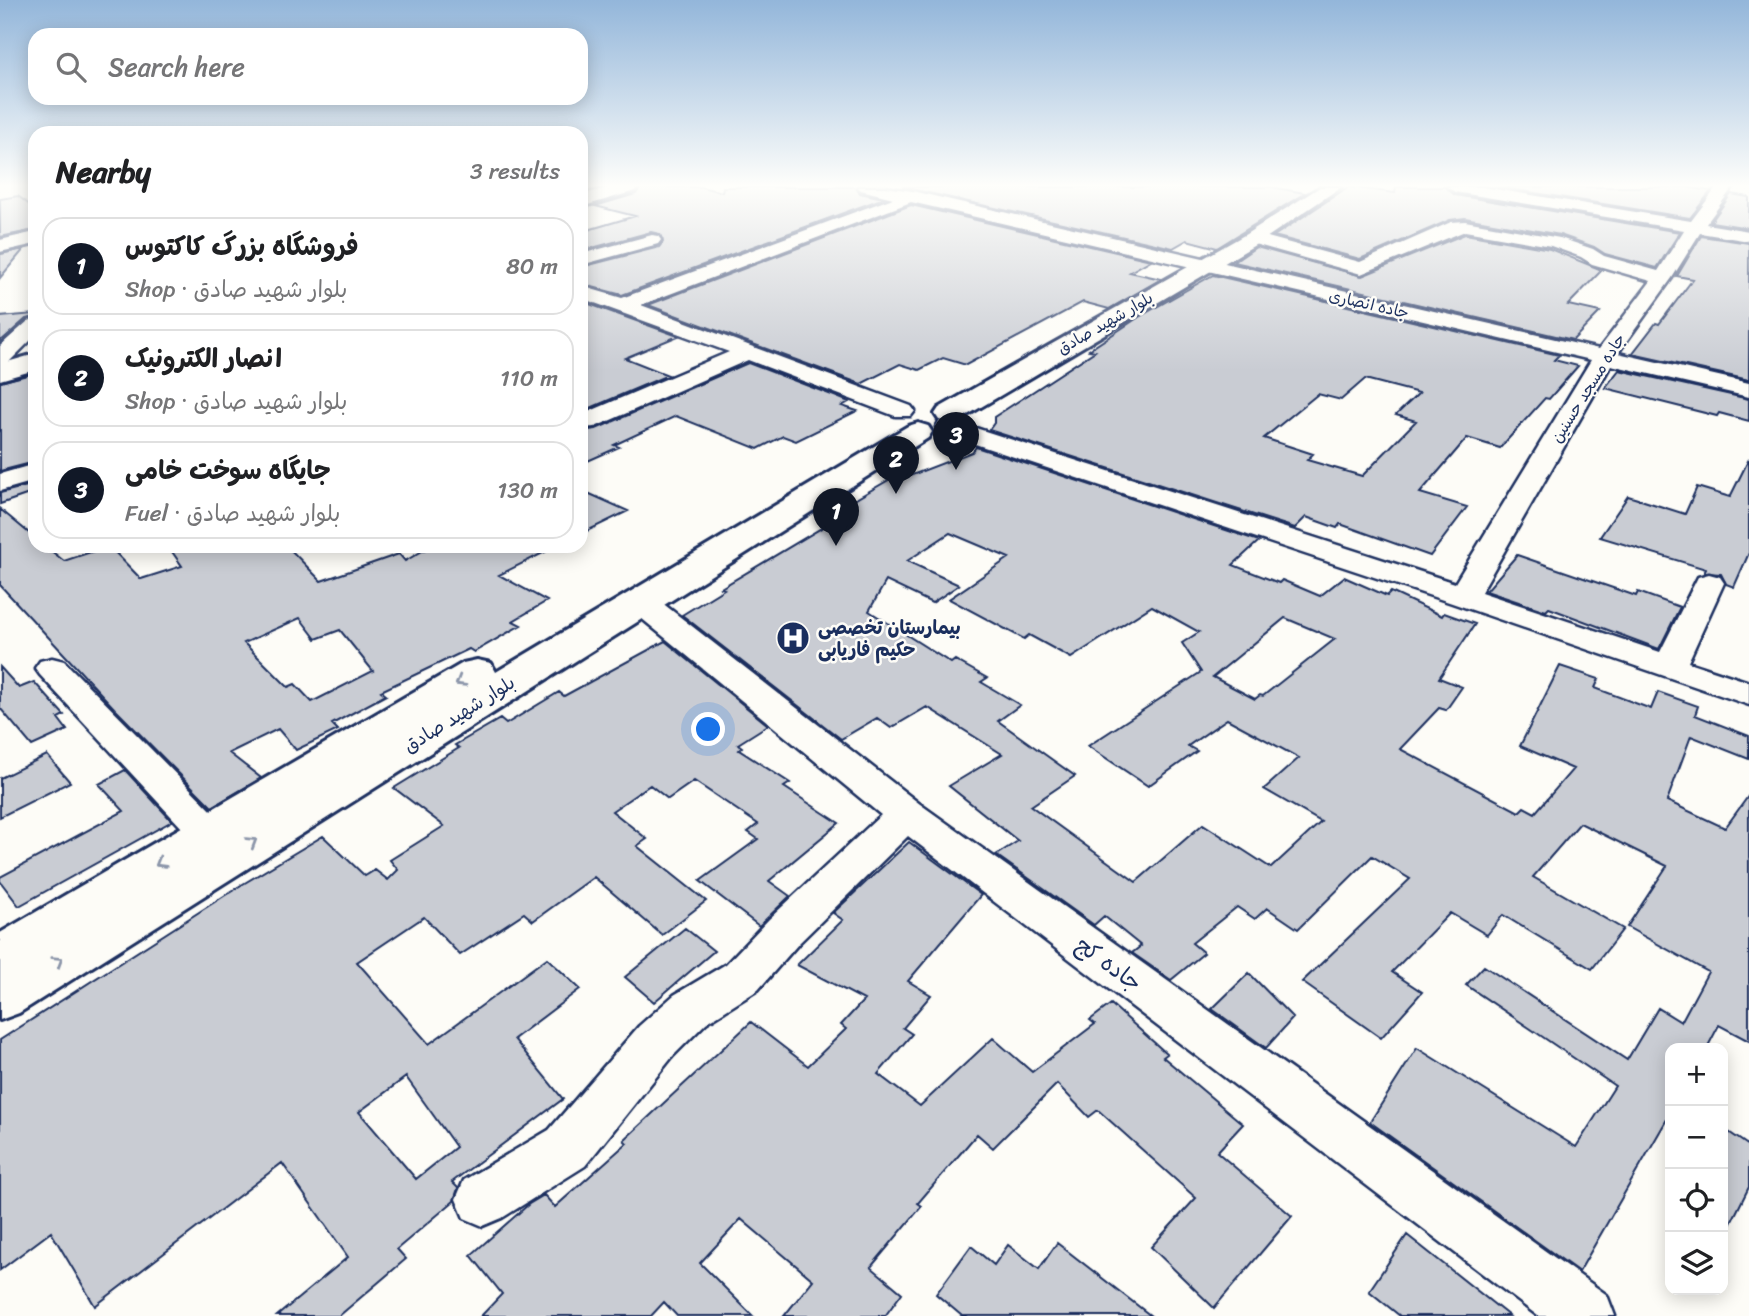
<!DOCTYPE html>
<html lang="en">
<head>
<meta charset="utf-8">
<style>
  :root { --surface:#fff; --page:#f6f6f6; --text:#202124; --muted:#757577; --line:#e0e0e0; --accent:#111827 }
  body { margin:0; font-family:Sriracha,"Playpen Sans Arabic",sans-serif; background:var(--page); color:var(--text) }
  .controls { position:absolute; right:21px; bottom:21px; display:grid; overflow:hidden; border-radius:14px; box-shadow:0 4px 18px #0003 }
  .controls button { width:63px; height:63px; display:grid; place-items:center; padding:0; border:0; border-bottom:2px solid var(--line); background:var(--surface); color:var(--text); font:35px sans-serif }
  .you { position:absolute; left:709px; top:730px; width:24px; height:24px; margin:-18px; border:5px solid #fff; border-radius:50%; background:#1a73e8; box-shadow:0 0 0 10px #1a73e833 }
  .badge { display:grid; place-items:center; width:46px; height:46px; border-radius:50%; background:var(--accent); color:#fff; font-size:23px; font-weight:700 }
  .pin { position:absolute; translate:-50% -58px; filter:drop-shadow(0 2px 4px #0008) }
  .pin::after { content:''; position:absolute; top:37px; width:24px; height:21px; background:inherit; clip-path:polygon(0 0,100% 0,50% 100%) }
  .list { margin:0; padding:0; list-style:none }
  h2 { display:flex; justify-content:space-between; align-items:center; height:91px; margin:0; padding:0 28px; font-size:30px }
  h2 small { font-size:23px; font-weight:400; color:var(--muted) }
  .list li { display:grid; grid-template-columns:46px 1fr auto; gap:21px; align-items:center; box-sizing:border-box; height:98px; margin:0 14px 14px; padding:0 14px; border:2px solid var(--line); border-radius:21px }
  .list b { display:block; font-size:26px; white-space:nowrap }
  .list p { margin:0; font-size:23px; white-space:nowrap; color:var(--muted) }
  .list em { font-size:23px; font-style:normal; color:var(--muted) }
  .icon { flex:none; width:38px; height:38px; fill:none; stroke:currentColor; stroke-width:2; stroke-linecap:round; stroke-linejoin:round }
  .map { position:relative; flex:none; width:1749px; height:1316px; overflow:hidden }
  .search { position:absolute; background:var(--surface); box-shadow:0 4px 18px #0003; left:28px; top:28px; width:560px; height:77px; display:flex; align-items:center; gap:18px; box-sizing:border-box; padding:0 24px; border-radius:21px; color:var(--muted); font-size:26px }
  .panel { position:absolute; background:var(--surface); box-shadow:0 4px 18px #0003; left:28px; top:126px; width:560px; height:427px; border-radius:21px }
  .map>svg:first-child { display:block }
  .building { fill:#c9ccd3; stroke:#1b2f5e; stroke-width:2; fill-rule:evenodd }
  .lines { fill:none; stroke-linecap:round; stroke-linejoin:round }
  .minor-casing { stroke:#1b2f5e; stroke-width:5 }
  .tertiary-casing { stroke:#1b2f5e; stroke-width:6 }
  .secondary-casing { stroke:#1b2f5e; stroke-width:6 }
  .trunk-casing { stroke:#1b2f5e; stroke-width:6 }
  .minor { fill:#fdfcf7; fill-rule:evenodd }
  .tertiary { fill:#fdfcf7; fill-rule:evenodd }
  .secondary { fill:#fdfcf7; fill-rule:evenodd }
  .trunk { fill:#fdfcf7; fill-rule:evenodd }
  .oneway { stroke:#8c96aa }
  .labels { text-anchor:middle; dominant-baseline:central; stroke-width:5; stroke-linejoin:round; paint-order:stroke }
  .far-street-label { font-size:16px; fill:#1b2f5e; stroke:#fdfcf7 }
  .poi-label { font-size:19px; font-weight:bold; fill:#1b2f5e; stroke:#fdfcf7; text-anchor:start }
  .street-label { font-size:19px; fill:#1b2f5e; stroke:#fdfcf7 }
  .near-street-label { font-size:23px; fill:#1b2f5e; stroke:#fdfcf7 }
</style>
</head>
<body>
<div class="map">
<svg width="1749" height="1316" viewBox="0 0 1749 1316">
  <rect width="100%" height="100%" fill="#fdfcf7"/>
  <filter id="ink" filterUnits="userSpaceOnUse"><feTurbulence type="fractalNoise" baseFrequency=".0143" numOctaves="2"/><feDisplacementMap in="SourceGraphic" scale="14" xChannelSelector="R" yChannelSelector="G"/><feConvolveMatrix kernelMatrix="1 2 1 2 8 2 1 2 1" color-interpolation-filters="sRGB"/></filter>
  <g filter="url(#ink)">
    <path class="building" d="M641,187H701L722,192L723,187H855L860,193L884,198L622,295L581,284V267L659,247L663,242L660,234L651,232L581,251V232L635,216L595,206L636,194Z
      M902,187H1271L1305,193L1217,248L1187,240L1173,248Z
      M1348,187L1395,193L1396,187H1445L1455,195L1680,232L1657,268L1605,254L1594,247L1560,235L1465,218L1450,220L1360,259L1274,236Z
      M1498,187H1686L1711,191L1690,218Z
      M1731,194L1749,197V228L1711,222Z
      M18,196L35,209V230L0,237V199Z
      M911,205L1151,260L1130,272L1161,279L1109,309L1083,302L966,365L943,358L919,370L900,364L861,384L648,305Z
      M1465,234L1550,249L1602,270L1568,305L1600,312L1573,340L1234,262L1256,247L1362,276Z
      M1701,236L1749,243V380L1632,354L1656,323L1659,324L1693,279L1677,276Z
      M24,249L0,278V254Z
      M1213,275L1559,355L1554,360L1578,366L1549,399L1545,398L1500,448L1467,438L1420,493L1467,507L1430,556L1340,524L1337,528L1306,517L1295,528L989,430L994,423V417L1095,351L1089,350L1139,317ZM1365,379L1419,393L1396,415L1416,421L1362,476L1307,460L1313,454L1264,438L1318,394L1341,400Z
      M581,301L678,336L625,358L668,375L581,412Z
      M35,314V317L26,319L0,342V317Z
      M748,363L837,397L849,402L842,406L857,411L796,441L783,436L758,449L676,416L614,445L619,447L581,464V431L596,429Z
      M1619,370L1749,399V421L1719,413L1717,416L1605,388Z
      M35,373V462L0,471V382Z
      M976,447L1259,541L1233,565L1279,583L1282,580L1320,596L1344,577L1387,596L1391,592L1442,616L1444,613L1475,624L1439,678L1462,687L1446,710L1439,708L1400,749L1519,812L1524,807L1535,813L1573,769L1520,746L1560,666L1599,679L1595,688L1651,709L1658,692L1698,706L1695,715L1749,736V759L1691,736L1667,801L1725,828L1749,795V1041L1719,1025L1707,1048H1670V1114L1579,1272L1370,1122L1417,1048L1576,1147L1615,1086L1466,985L1484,966L1627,1060L1658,1008L1681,1022L1708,972L1627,927L1667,866L1580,823L1533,877L1623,929L1592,969L1503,915L1487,935L1450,913L1392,972L1422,992L1381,1038L1302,982L1410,879L1372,856L1298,929L1267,908L1255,919L1237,907L1192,943L1204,953L1171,980L1132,953L1141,946L1104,916L1094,925L996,855L1018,841L949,786L1002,754L927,707L891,728L877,718L841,739L682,615L724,589L721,588L838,518L830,514L899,474L907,477L972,452ZM950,533L1009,558L949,599L1024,639L1029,635L1071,658L1152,606L1199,632L1182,643L1201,672L1088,746L1148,786L1197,751L1188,746L1227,719L1299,758L1264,789L1321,822L1271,868L1203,824L1136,882L1031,806L1075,776L998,721L1020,705L981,682L987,678L955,660L951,663L869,611L886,581L932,603L959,585L907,561ZM1285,618L1335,639L1263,696L1260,695L1255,699L1213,677Z
      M1749,459V553L1734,587L1726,584L1721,574L1704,573L1706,569L1600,537L1628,496L1685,514L1697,487L1730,497Z
      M35,484V492L0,504V493Z
      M581,490L628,511L581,534Z
      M0,509L35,538V546H45L64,561L109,546L141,579L182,566L168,546H287L321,581L399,554L405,561L431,546H557L499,575L547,601L513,621L521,625L474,652L469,649L381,691L386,695L332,724L338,730L296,750L278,729L229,753L261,778L212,807L115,709L0,585ZM300,618L316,639L340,630L373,671L312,702L295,684L288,687L244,643Z
      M1517,555L1636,596L1638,592L1680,607L1659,649L1549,608L1546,611L1486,591Z
      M665,641L768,725L738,744L742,747L739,750L790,783L784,787L839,823L769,881L790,896L759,926L700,881L758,839L748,832L758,824L694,781L668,799L650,785L612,811L647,839L637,846L706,901L662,935L594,877L533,921L524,913L460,955L424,917L357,962L429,1044L547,958L580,989L514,1039L563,1099L452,1182L458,1188L454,1201L397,1249L406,1259L339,1316H277L348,1257L282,1163L95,1306L51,1232L0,1270V1040L238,887L323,836L365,876L375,870L388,880L398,870L390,860L444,826L394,788L459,748L455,745L500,719L506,724L559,692L564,696ZM406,1077L456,1147L416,1179L359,1112Z
      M0,667L19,688L34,682L64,715L58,718L67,730L32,746L0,708Z
      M47,755L70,782L0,817V778Z
      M125,770L172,821L19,906L0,881V877L124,811L99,784Z
      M909,842L981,895L908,981L931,995L903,1028L912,1034L878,1074L920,1106L993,1038L1032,1072L1095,1024L1090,1020L1111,1004L1167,1054L1163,1057L1243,1124L1217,1152L1292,1216L1214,1308L1151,1247L1196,1198L1098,1110L1089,1117L1057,1084L993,1148L977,1134L918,1203L922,1206L871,1267L902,1293L885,1316H784L813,1280L741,1219L700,1263L753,1316H677L664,1302L651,1316H481L502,1294L471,1255L529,1204L544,1195L555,1207L627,1143L624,1140L751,1022L808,1066L846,1029L841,1025L864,1000L797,965L843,920L833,913Z
      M685,928L714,951L654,1002L625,977Z
      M1249,973L1293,1018L1266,1048L1212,1009Z
      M1723,1128L1749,1146V1187L1723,1239Z
      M1407,1235L1509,1316H1400L1369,1291Z
      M1057,1243L1151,1316H962L936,1294L971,1246L994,1265L1008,1245L1039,1269Z"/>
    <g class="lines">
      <defs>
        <path id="minor" d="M858,187H886L912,191L1599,349L1651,281L1592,264L1581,257L1551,246L1465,231L1361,274L1247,242L1244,238L1253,233L1360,262L1451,222L1465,221L1560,238L1593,249L1604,256L1658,271L1684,230L1455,192L1447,187H1482L1691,221L1717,187H1733L1706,224L1749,231V241L1700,233L1672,278L1618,353L1749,383V397L1611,365L1481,592L1660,652L1698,577L1709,574L1720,577L1724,583L1688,662L1749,682V705L1452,603L939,432L936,427L939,422L948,420L957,422L1455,583L1591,360L911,202L641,305L911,406L915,411L911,416H895L748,360L595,427L581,428V415L729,352L581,298V286L622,298L893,198L861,190Z
          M652,235L658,236L661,240L658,244L581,265V254Z
          M35,319V336L8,363L0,365V346L28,321Z
          M35,464V481L0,491V474Z
          M641,593L652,595L920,804L1607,1295L1615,1316H1538L908,836L799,943L758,990L706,1023L673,1056L585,1166L502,1218L483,1226L464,1218L456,1199L464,1180L549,1130L639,1026L674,995L726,964L769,919L881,815L630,609L625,602L630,595Z
          M52,658L64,661L224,823L230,833L224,843L210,848L196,843L40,675L35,668L40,661Z"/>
        <path id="tertiary" d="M610,187H638L635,191L581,207V195Z
          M35,354V370L0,380V364Z"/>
        <path id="secondary" d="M1320,187H1341L1260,242L959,420L949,422L939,420L935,414L939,408L1246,234Z
          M918,423L928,426L932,432L928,438L19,1013L0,1020V933L463,663L477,660L491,663L496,672L908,426Z"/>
        <path id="trunk" d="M35,232V244L0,252V240Z"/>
      </defs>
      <use href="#minor" class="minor-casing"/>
      <use href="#tertiary" class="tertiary-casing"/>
      <use href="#secondary" class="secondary-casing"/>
      <use href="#trunk" class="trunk-casing"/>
      <use href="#minor" class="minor"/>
      <use href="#tertiary" class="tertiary"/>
      <use href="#secondary" class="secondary"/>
      <use href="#trunk" class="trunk"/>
    </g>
    <defs><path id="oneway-chevron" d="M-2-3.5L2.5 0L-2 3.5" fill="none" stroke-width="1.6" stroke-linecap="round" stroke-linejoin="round" transform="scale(1.75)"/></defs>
    <g class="oneway">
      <use href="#oneway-chevron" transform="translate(460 682) rotate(149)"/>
      <use href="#oneway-chevron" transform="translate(252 842) rotate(-32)"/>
      <use href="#oneway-chevron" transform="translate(160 863) rotate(149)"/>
      <use href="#oneway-chevron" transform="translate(58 961) rotate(-32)"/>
    </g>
  </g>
  <linearGradient id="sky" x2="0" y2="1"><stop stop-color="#93b6da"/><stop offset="0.5" stop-color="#fefefb"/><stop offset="1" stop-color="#fefefb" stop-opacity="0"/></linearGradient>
  <rect width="1749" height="371" fill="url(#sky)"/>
  <defs>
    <symbol id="hospital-disc" viewBox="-11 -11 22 22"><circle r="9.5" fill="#1b2f5e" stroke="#fdfcf7"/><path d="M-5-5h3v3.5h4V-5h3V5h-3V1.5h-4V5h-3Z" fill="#fff"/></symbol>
  </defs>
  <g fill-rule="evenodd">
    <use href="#hospital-disc" x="774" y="619" width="38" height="38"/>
  </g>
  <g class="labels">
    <g class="far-street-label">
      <text transform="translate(1369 304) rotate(13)">جاده انصاری</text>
      <text transform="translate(1105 323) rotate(-30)">بلوار شهید صادق</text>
      <text transform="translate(1588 388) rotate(-58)">جاده مسجد حسنین</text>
    </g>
    <g class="poi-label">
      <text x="818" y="627">بیمارستان تخصصی<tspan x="818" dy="22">حکیم فاریابی</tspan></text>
    </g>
    <g class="street-label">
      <text transform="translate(459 714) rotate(-32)">بلوار شهید صادق</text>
    </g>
    <g class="near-street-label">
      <text transform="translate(1109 964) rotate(36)">جاده کج</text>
    </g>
  </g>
</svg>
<div class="controls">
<button>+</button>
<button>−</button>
<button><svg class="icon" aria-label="locate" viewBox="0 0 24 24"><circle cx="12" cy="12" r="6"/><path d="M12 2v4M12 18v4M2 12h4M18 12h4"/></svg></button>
<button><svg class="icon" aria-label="layers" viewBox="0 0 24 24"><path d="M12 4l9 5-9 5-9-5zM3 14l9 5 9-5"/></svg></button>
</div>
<div class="you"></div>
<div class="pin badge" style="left:836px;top:546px">1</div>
<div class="pin badge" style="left:896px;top:494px">2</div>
<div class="pin badge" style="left:956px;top:470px">3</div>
<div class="search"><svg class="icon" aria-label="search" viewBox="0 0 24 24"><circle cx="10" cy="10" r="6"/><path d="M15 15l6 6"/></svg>Search here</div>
<section class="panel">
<h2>Nearby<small>3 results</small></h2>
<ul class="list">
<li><span class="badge">1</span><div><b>فروشگاه بزرگ کاکتوس</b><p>Shop · بلوار شهید صادق</p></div><em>80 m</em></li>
<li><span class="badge">2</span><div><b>انصار الکترونیک</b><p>Shop · بلوار شهید صادق</p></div><em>110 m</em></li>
<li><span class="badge">3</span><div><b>جایگاه سوخت خامی</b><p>Fuel · بلوار شهید صادق</p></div><em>130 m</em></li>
</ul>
</section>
</div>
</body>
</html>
